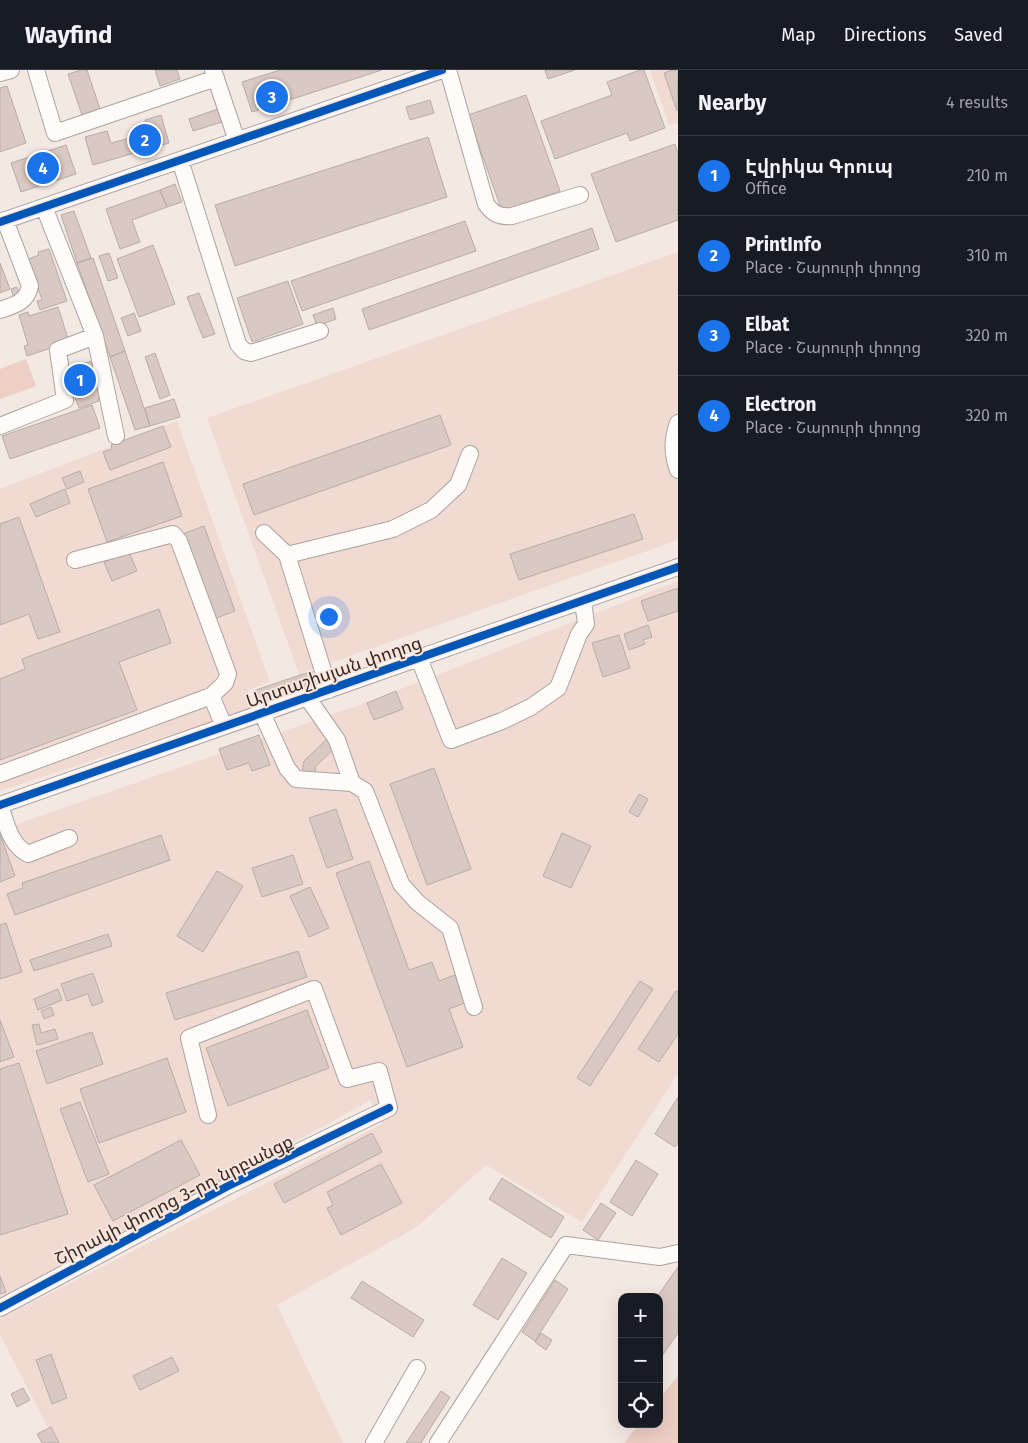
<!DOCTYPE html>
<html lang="en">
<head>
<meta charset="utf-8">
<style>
  :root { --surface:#171b24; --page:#20242c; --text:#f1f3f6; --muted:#9ea1a6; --line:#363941; --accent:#1a73e8 }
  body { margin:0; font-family:"Fira Sans","Noto Sans Armenian",sans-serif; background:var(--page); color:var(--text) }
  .controls { position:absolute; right:15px; bottom:15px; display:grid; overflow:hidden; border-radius:10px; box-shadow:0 5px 20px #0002 }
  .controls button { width:45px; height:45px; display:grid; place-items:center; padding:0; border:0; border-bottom:1px solid var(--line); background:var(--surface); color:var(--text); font:25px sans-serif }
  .you { position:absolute; left:328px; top:546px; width:18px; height:18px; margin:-12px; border:4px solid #fff; border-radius:50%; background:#1a73e8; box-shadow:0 0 0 8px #1a73e833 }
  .badge { display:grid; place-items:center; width:32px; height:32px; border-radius:50%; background:var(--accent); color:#fff; font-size:16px; font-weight:700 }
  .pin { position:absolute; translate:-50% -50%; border:2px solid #fff; box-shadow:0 1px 5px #0006 }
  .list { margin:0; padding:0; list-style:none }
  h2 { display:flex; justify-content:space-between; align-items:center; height:65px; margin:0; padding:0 20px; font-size:21px }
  h2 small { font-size:16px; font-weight:400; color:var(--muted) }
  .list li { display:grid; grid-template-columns:32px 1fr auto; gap:15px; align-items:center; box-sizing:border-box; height:80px; padding:0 20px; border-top:1px solid var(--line) }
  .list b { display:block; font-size:19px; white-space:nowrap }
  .list p { margin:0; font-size:16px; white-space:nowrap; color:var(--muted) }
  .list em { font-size:16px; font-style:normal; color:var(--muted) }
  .icon { flex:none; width:28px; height:28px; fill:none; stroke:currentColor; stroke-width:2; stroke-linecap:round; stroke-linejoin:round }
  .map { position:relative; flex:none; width:678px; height:1373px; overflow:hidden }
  header { display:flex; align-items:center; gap:30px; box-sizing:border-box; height:70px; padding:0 25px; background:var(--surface); border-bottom:1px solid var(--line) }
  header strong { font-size:24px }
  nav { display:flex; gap:28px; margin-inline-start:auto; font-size:18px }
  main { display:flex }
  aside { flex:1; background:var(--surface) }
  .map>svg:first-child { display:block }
  .built { fill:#f0dad2 }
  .green { fill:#edcfc5 }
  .building { fill:#dac8c2; stroke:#b6ada9 }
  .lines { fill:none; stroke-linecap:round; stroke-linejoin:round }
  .minor-casing { stroke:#aca39f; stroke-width:18 }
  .minor { stroke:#fdfcfb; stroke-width:16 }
  .cycleway-casing { stroke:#fbe4dc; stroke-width:11 }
  .cycleway { stroke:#0057b8; stroke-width:8 }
  .labels { text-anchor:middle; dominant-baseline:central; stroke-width:4; stroke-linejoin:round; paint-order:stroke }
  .street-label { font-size:18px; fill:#322a27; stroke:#fbe4dc }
</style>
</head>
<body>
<header>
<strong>Wayfind</strong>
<nav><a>Map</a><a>Directions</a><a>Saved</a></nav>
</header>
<main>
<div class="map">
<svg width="678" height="1373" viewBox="0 0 678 1373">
  <rect width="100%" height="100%" fill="#f4e8e3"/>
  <path class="built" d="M650,0H678V53L669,55Z
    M678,182V470L299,604L207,348Z
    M177,351L270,612L248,620L252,638L0,721V419Z
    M678,511V1003L582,1152L486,1095L417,1157L277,1235L343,1373H56L0,1265V1249L382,1054L370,1030L104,1179L0,1234V760L365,633Z"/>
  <path class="green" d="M26,289L36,316L0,329V299Z
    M678,1306V1373H624L639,1354H659V1329Z"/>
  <path class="building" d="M81,0H87L101,42L83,48L68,4Z
    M155,0H177L180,9L160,16Z
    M280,0H382L252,42L242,12Z
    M545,0H575L548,9Z
    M640,0H644L665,58L630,71L627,63L555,89L541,51L612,25L607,12Z
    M672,0H678L677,41L664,3Z
    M7,16L26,73L0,82V18Z
    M526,25L560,121L502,141L468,45Z
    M430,30L434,43L410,50L406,37Z
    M218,39L222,52L193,61L189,49Z
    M161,45L169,73L93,95L85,67L107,61L111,73L149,63L145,50Z
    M428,67L447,127L235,196L215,135Z
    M675,74L678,83V150L616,172L591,104Z
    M66,75L76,104L21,122L11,93Z
    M175,114L182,132L167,137L160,120Z
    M160,120L167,137L132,150L140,172L120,179L106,139Z
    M74,141L91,188L77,193L61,145Z
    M465,151L476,181L302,241L291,211Z
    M592,158L599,179L369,260L362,239Z
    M153,175L175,234L139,247L117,189Z
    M49,179L67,231L40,240L37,231L42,230L31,197L23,191L39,185L38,182Z
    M109,183L118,208L108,211L99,186Z
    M93,188L125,281L110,287L77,193Z
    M0,193L10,219L0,223Z
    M288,211L303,254L252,272L237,228Z
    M17,217L21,229L15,231L11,219Z
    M199,223L215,264L203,268L187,227Z
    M58,237L69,272L27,286L24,276L28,275L19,245L28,242L29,246Z
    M333,238L336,249L317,256L313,245Z
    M134,243L141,261L128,266L121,248Z
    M125,281L150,356L135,360L110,287Z
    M155,283L170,325L160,329L145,287Z
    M91,291L103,326L98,328L99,331L79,338L65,300Z
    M174,329L180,347L150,356L145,338Z
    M92,335L100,358L10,389L2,366Z
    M440,345L451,375L254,445L243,414Z
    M163,356L171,377L110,400L103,382L112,379L111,375Z
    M163,392L182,446L107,472L88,419Z
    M80,401L84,412L67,419L62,408Z
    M65,419L70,433L36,447L30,434Z
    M634,444L643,469L519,510L510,484Z
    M19,447L60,562L38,569L29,544L0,555V454Z
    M204,456L235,541L214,549L183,464Z
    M129,482L137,501L112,511L104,492Z
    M678,518V541L648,551L641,531Z
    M159,539L171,573L119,592L137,640L0,690V609L25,599L22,589Z
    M648,555L652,567L643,570L645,574L629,580L624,564Z
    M619,565L630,598L603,607L592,573Z
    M312,601L316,613L269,629L271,634L256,639L254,633L259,631L256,620Z
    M396,621L403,639L374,650L367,633Z
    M259,665L270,695L252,701L249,693L227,700L219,679Z
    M330,666L338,675L315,697L316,705L302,702L304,691Z
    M434,698L471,799L427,815L390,714Z
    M639,724L648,729L638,747L629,742Z
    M336,739L353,789L327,798L309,748Z
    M562,763L591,776L571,818L543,806Z
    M0,764L15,806L0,812Z
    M161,765L170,790L15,845L7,824L23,818L22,813Z
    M293,785L303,814L262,827L252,798Z
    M369,791L409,900L432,892L439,911L455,905L465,933L449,939L463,977L407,997L336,803Z
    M217,801L243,816L203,882L177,866Z
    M310,817L329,858L309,867L290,826Z
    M6,853L22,902L0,909V855Z
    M108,864L112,876L34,901L30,890Z
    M298,881L307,907L175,950L166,923Z
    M93,903L103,932L92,936L88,924L67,931L61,914Z
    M640,911L653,919L590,1016L577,1008Z
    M58,919L62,930L38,940L34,929Z
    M676,921L678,922V964L659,992L638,979Z
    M51,937L54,945L44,949L41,941Z
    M307,940L329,998L228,1036L206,978Z
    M0,950L14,987L0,992Z
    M39,954L41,963L55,959L58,969L37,975L32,955Z
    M92,962L103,994L47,1014L36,981Z
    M167,988L186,1042L99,1073L80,1019Z
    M19,993L68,1144L0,1165V999Z
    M678,1027V1073L675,1077L655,1064Z
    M80,1032L109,1104L88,1112L60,1039Z
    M372,1063L382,1082L284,1133L274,1114Z
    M181,1070L200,1105L113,1151L94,1115Z
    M636,1090L658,1104L632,1146L610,1132Z
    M381,1094L402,1133L341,1165L327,1138L333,1135L327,1122Z
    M502,1108L564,1147L551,1168L489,1129Z
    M601,1133L616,1143L598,1170L583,1160Z
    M502,1188L527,1203L498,1250L473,1235Z
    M678,1197V1263L661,1287L659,1227H657Z
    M0,1206L6,1222L0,1224Z
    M555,1210L568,1219L535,1271L522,1262Z
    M362,1211L424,1250L413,1267L351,1228Z
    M541,1263L552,1270L546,1280L535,1272Z
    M51,1284L67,1328L52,1334L36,1290Z
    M172,1287L179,1301L140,1320L133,1306Z
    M23,1318L30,1330L17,1337L11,1324Z
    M441,1321L450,1327L421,1373H406Z
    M51,1357L59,1373H42L37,1364Z"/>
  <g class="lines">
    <defs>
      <path id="minor" d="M36,0L55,63L216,8
        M213,0L237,71
        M448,0L486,134C493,144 499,147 512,146L580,125
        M0,3L11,0
        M180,90L238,274L244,281L251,283L320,261
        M44,137L95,266L116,366
        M0,152L442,0
        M0,240C15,235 27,232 30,216L5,150
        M678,353C672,370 672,383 678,400
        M0,356L65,330L58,280L95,266
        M264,463L287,485L329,620
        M287,485L393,459L431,440L458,415L470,384
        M419,588L451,670L502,651L531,637L558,618L579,564L586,554L583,531
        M211,626L224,656
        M307,627L337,670L352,713
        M262,643L287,698L296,709L352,713L365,721L401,814L417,832L450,858L474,937
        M0,704L211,626L225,613L228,604L179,471L173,464L75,490
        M0,735L678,497
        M0,735C6,753 10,775 28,784L69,768
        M0,1238L228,1116L389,1038L379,1001L347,1009L314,919L189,968L208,1045
        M374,1373L417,1298
        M438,1373L566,1175L660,1187L678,1183"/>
    </defs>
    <use href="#minor" class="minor-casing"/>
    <use href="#minor" class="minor"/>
    <defs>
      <path id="cycleway" d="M0,152L442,0
        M0,735L678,497
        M0,1238L228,1116L389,1038"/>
    </defs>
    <use href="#cycleway" class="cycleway-casing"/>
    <use href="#cycleway" class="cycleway"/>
  </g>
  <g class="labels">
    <g class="street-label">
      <text transform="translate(334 602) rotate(-19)">Արտաշիսյան փողոց</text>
      <text transform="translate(174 1130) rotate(-27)">Շիրակի փողոց 3-րդ նրբանցք</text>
    </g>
  </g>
</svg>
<div class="controls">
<button>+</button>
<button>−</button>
<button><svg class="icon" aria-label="locate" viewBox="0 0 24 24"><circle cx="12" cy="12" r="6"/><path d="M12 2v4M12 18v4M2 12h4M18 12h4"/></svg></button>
</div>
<div class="you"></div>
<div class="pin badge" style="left:80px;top:310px">1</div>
<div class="pin badge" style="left:145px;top:70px">2</div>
<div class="pin badge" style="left:272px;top:27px">3</div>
<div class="pin badge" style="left:43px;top:98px">4</div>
</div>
<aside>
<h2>Nearby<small>4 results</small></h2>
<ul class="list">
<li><span class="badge">1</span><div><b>Էվրիկա Գրուպ</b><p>Office</p></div><em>210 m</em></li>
<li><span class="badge">2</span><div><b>PrintInfo</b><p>Place · Շարուրի փողոց</p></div><em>310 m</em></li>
<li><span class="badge">3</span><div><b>Elbat</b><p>Place · Շարուրի փողոց</p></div><em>320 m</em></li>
<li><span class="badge">4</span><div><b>Electron</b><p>Place · Շարուրի փողոց</p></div><em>320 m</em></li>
</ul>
</aside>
</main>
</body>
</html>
